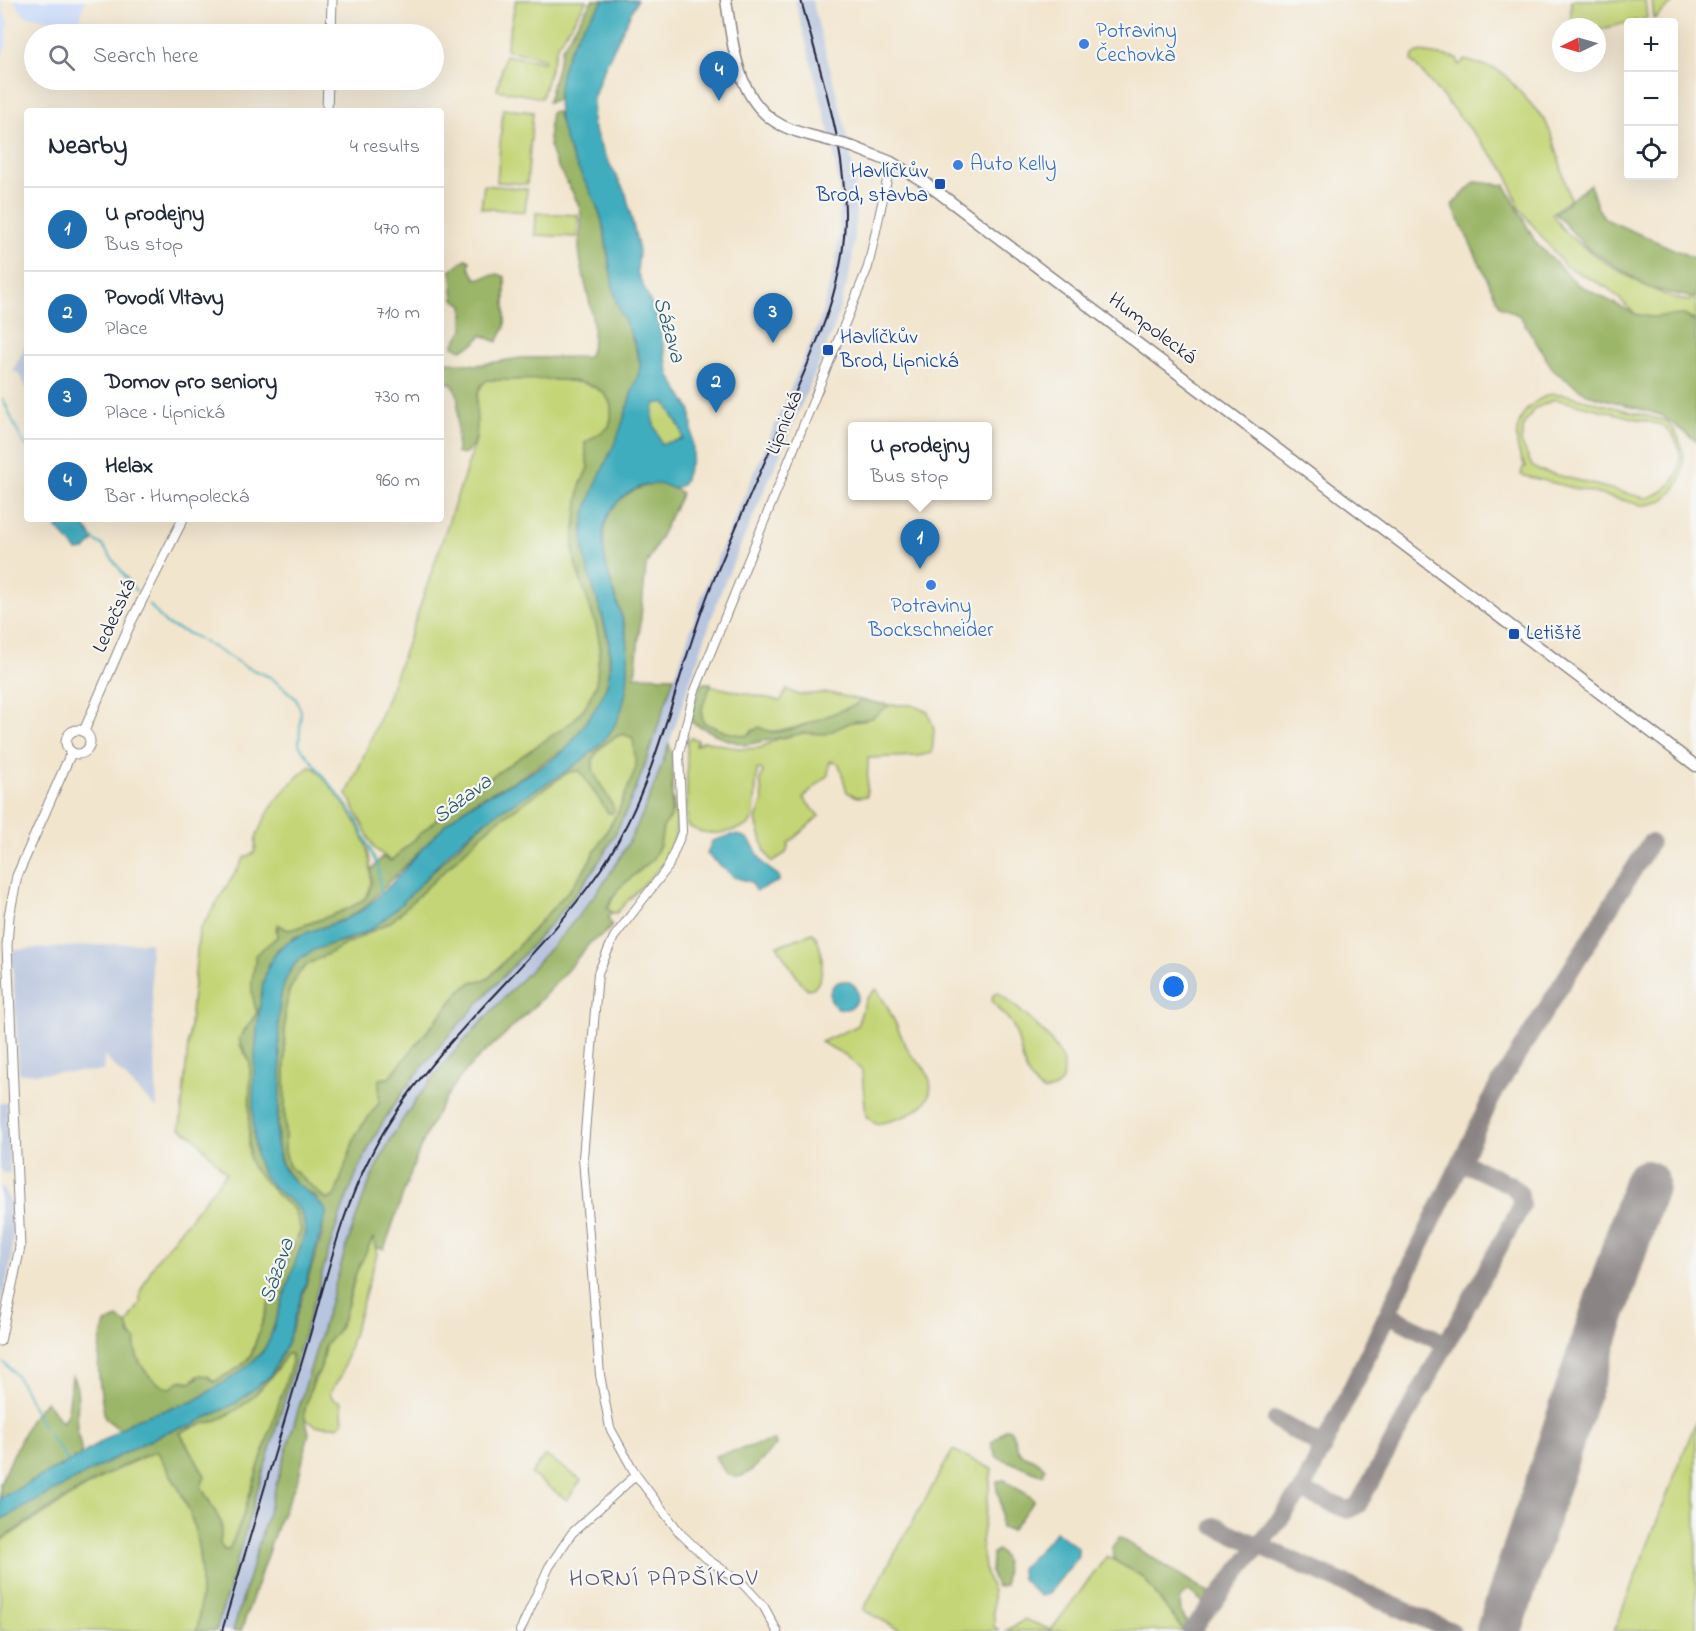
<!DOCTYPE html>
<html lang="en">
<head>
<meta charset="utf-8">
<style>
  :root { --surface:#fff; --page:#f6f6f7; --text:#1f2937; --muted:#747a83; --line:#e0e1e3; --accent:#1f6fb2 }
  body { margin:0; font-family:"Indie Flower",sans-serif; background:var(--page); color:var(--text) }
  .controls { position:absolute; right:18px; top:18px; display:grid; overflow:hidden; border-radius:6px; box-shadow:0 6px 24px #0002 }
  .controls button { width:54px; height:54px; display:grid; place-items:center; padding:0; border:0; border-bottom:2px solid var(--line); background:var(--surface); color:var(--text); font:30px sans-serif }
  .compass { position:absolute; left:1552px; top:18px; width:54px; height:54px; border-radius:50%; background:var(--surface); box-shadow:0 6px 24px #0002; rotate:265deg }
  .you { position:absolute; left:1174px; top:987px; width:21px; height:21px; margin:-15px; border:4px solid #fff; border-radius:50%; background:#1a73e8; box-shadow:0 0 0 9px #1a73e833 }
  .badge { display:grid; place-items:center; width:39px; height:39px; border-radius:50%; background:var(--accent); color:#fff; font-size:20px; font-weight:700 }
  .pin { position:absolute; translate:-50% -50px; filter:drop-shadow(0 2px 3px #0008) }
  .pin::after { content:''; position:absolute; top:32px; width:21px; height:18px; background:inherit; clip-path:polygon(0 0,100% 0,50% 100%) }
  .popup { position:absolute; left:848px; top:422px; width:144px; height:78px; box-sizing:border-box; display:grid; place-content:center; border-radius:6px; background:var(--surface); filter:drop-shadow(0 2px 4px #0005); font-size:20px; white-space:nowrap; color:var(--muted) }
  .popup b { font-size:22px; color:var(--text) }
  .popup::after { content:''; position:absolute; left:50%; top:100%; margin-left:-12px; border:12px solid transparent; border-top-color:var(--surface) }
  .list { margin:0; padding:0; list-style:none }
  h2 { display:flex; justify-content:space-between; align-items:center; height:78px; margin:0; padding:0 24px; font-size:26px }
  h2 small { font-size:20px; font-weight:400; color:var(--muted) }
  .list li { display:grid; grid-template-columns:39px 1fr auto; gap:18px; align-items:center; box-sizing:border-box; height:84px; padding:0 24px; border-top:2px solid var(--line) }
  .list b { display:block; font-size:22px; white-space:nowrap }
  .list p { margin:0; font-size:20px; white-space:nowrap; color:var(--muted) }
  .list em { font-size:20px; font-style:normal; color:var(--muted) }
  .icon { flex:none; width:33px; height:33px; fill:none; stroke:currentColor; stroke-width:2; stroke-linecap:round; stroke-linejoin:round }
  .map { position:relative; flex:none; width:1696px; height:1631px; overflow:hidden }
  .search { position:absolute; background:var(--surface); box-shadow:0 6px 24px #0002; left:24px; top:24px; width:420px; height:66px; display:flex; align-items:center; gap:15px; box-sizing:border-box; padding:0 21px; border-radius:33px; color:var(--muted); font-size:22px }
  .panel { position:absolute; background:var(--surface); box-shadow:0 6px 24px #0002; left:24px; top:108px; width:420px; height:414px; border-radius:6px }
  .map>svg:first-child { display:block }
  .built { fill:#cbdbf9 }
  .industrial { fill:#b7c5de }
  .green { fill:#c4d577; stroke:#737c59; stroke-width:1.5; fill-rule:evenodd }
  .forest { fill:#9bb668; stroke:#5e6c52; stroke-width:1.5; fill-rule:evenodd }
  .water { fill:#40adbe; stroke:#31687c; stroke-width:1.5; fill-rule:evenodd }
  .lines { fill:none; stroke-linecap:round; stroke-linejoin:round }
  .stream { stroke:#40adbe; stroke-width:2 }
  .taxiway { stroke:#8a8484; stroke-width:18 }
  .runway { stroke:#8a8484; stroke-width:46 }
  .tertiary-casing { stroke:#8a8484; stroke-width:10 }
  .secondary-casing { stroke:#8a8484; stroke-width:11 }
  .primary-casing { stroke:#8a8484; stroke-width:13 }
  .tertiary { stroke:#fff; stroke-width:8 }
  .secondary { stroke:#fff; stroke-width:9 }
  .primary { stroke:#fff; stroke-width:10 }
  .rail { stroke:#22223b; stroke-width:2 }
  .primary-bridge-casing { stroke:#8a8484; stroke-width:13; stroke-linecap:butt }
  .primary-bridge { stroke:#fff; stroke-width:10 }
  .shop-dot { fill:#3f7fe0; stroke:#f6f6f2; stroke-width:2 }
  .transit-dot { fill:#1a4fb4; stroke:#f6f6f2; stroke-width:2 }
  .labels { text-anchor:middle; dominant-baseline:central; stroke-width:4.5; stroke-linejoin:round; paint-order:stroke }
  .shop-label { font-size:21px; fill:#366cbe; stroke:#f6f6f2; text-anchor:start }
  .transit-label { font-size:21px; fill:#164399; stroke:#f6f6f2; text-anchor:start }
  .street-label { font-size:21px; fill:#22223b; stroke:#f6f6f2 }
  .water-label { font-size:22px; font-style:italic; fill:#2e5a6f; stroke:#f6f6f2 }
  .quarter-label { font-size:24px; letter-spacing:1.5px; fill:#595574; stroke:#f6f6f2 }
</style>
</head>
<body>
<div class="map">
<svg width="1696" height="1631" viewBox="0 0 1696 1631">
  <rect width="100%" height="100%" fill="#f6f6f2"/>
  <filter id="ink" filterUnits="userSpaceOnUse"><feTurbulence type="fractalNoise" baseFrequency=".0167" numOctaves="2"/><feDisplacementMap in="SourceGraphic" scale="12" xChannelSelector="R" yChannelSelector="G"/><feConvolveMatrix kernelMatrix="1 2 1 2 8 2 1 2 1" color-interpolation-filters="sRGB"/></filter>
  <filter id="wash" filterUnits="userSpaceOnUse"><feTurbulence type="fractalNoise" baseFrequency=".008" numOctaves="4" result="noise"/><feDisplacementMap in="SourceGraphic" scale="24" xChannelSelector="R" yChannelSelector="G"/><feGaussianBlur stdDeviation="1.35" result="paint"/><feColorMatrix in="noise" values="0 0 0 0 0 0 0 0 0 0 0 0 0 0 0 0 0 1.4 0 .05"/><feComposite in="paint" operator="in"/></filter>
  <g filter="url(#wash)">
    <rect width="100%" height="100%" fill="#f2e5ce"/>
    <path class="built" d="M0,0L8,22L6,46L0,60Z
      M13,0H85L79,24L25,16Z"/>
    <path class="industrial" d="M795,0H812L844,122L854,173L856,219L852,265L834,329L721,591L655,785L625,850L608,878L573,921L427,1087L396,1131L378,1162L233,1631H216L331,1243L356,1171L382,1123L414,1077L584,883L611,842L640,779L706,584L819,323L836,263L839,234V189L832,143Z
      M27,341V390L20,374L13,371Z
      M150,942L157,1109L104,1056V1071L19,1074L12,950Z
      M0,1103H7L10,1173H3L0,1168Z
      M0,1185L13,1205V1237L11,1264L0,1304Z"/>
    <path class="green" d="M516,0H587L557,46L542,98L497,90L505,55L543,62V58L506,50Z
      M1645,0L1647,18L1597,30V27H1571V0Z
      M1652,0H1676L1654,19Z
      M1421,52L1457,58L1459,65L1465,60L1496,69L1505,75L1545,120L1554,141L1570,199L1552,213C1555,218 1558,224 1562,228C1581,251 1661,300 1690,301L1696,295V321L1686,315L1650,317L1635,314L1608,288L1565,266L1519,208L1506,171L1412,61L1413,55Z
      M503,109L533,112L527,184L497,182Z
      M484,185L527,189L525,212L481,208Z
      M536,213L578,215L577,237L535,235Z
      M487,380C522,383 629,363 609,427L585,443L588,468L580,486L573,547L576,566L596,625L600,645L596,685L585,707L572,722L456,801L391,861L374,848L347,794C399,681 434,561 475,444C480,424 469,393 487,380Z
      M1552,394H1563L1666,421C1696,448 1687,505 1642,505L1521,475L1523,467H1526C1507,437 1518,405 1552,394ZM1555,399L1662,425C1693,447 1682,492 1645,498L1538,470L1532,466L1521,442L1524,424L1534,409Z
      M665,402L681,429L683,439L661,444C658,428 647,424 654,404Z
      M711,686L781,701L787,689L798,695L829,693L861,700L855,705C821,718 790,736 753,730L746,736L726,732L704,723C698,711 705,698 711,686Z
      M889,705H912L928,712L934,729L932,753L918,756L868,758L867,796L857,797L847,792L839,764L830,761L828,775L803,798L819,816L789,843L786,853L772,862L765,852L756,820L763,801L760,780L763,771L760,769L757,770L754,816L749,825C729,833 705,839 687,825V740L691,738L698,740L696,745L705,741L742,749L760,748L777,739L803,733H826L851,722L864,721Z
      M623,734L634,738L636,767L630,783L618,812L586,867L572,887L488,979L472,982L461,990L389,1078H384L379,1103L356,1134L335,1196L327,1200L289,1166L285,1151V1012L289,991L299,973L308,964L392,921L493,824L569,772L580,771L612,813L614,809C603,784 579,767 603,746C610,740 614,737 623,734Z
      M309,767L315,768C341,799 369,829 371,872C372,880 371,891 365,898C350,911 316,920 297,928L288,930L276,927L277,937C253,959 247,982 257,1013L241,1035L240,1045L250,1062L249,1157L274,1192L294,1210L301,1230L276,1282L251,1355L240,1367L214,1382L208,1376H197L192,1382L182,1380L171,1389C143,1387 133,1346 127,1324L140,1303V1292L155,1262L226,1173L194,1137L180,1128L199,931L245,857L254,853C257,847 254,841 257,835C268,808 286,785 309,767Z
      M673,799L677,820L675,836L665,862L615,914L607,909L618,889L652,860L660,845L663,827L672,813Z
      M813,933C823,945 826,975 815,987L808,989L801,983L777,946Z
      M876,989C891,1008 897,1029 908,1050C912,1059 922,1063 926,1071C945,1106 901,1120 876,1124L866,1116L862,1071L847,1056L821,1042L857,1026L866,999Z
      M998,992C1017,1009 1075,1049 1062,1080C1059,1088 1050,1091 1043,1091C1019,1077 1024,1047 1013,1026C1008,1016 997,1010 992,1000L993,995Z
      M373,1237L377,1254L341,1376L330,1393L333,1399L341,1402L343,1422L338,1426H316L304,1418C304,1402 313,1383 320,1370C324,1361 322,1351 327,1343C332,1333 340,1327 344,1316C354,1291 355,1258 373,1237Z
      M287,1354H291L292,1362L241,1522L229,1550H224L220,1544L222,1524L201,1486L205,1476L180,1433L271,1378Z
      M1696,1421V1631H1614Z
      M953,1450L992,1469L981,1542L986,1574L993,1592L994,1626L999,1631H902L863,1610Z
      M154,1452H158C166,1469 178,1484 185,1502C203,1541 204,1589 197,1631H0V1541L107,1474Z
      M545,1455L581,1480L567,1500L531,1474Z
      M1107,1556L1142,1576L1184,1631H1006L1025,1619L1051,1630Z"/>
    <path class="forest" d="M592,0H604L569,52L557,100L548,102L562,48Z
      M551,112H557L573,159L592,193L603,223L610,270L641,366L584,545L609,645V678L601,702L567,748L518,779L475,801L448,822L365,907L346,919L295,937L277,949L263,982L256,1048V1081L272,1187C291,1202 306,1207 305,1233L269,1341C254,1367 220,1389 193,1402C168,1413 143,1415 120,1430L105,1418C99,1385 94,1355 105,1323L118,1318L127,1324L130,1335L136,1340C130,1357 153,1387 171,1388L179,1381L192,1382L201,1375L208,1376L214,1382L240,1367L251,1356L276,1282L301,1230L294,1210L274,1192L252,1167L249,1157L250,1062L239,1039L257,1013C253,1000 250,988 253,974C254,966 256,963 255,955L277,937L278,924L288,930L297,928C315,921 353,910 366,897C372,890 371,879 371,870L382,857L391,861L456,801L572,722L585,707L596,685L600,645L596,625L576,566L573,547L580,486L588,468L585,443L609,427C629,363 522,383 487,380C462,397 493,438 462,455L457,453L458,396L452,384L441,381V361L477,365L521,358L588,357C604,326 579,278 579,245C579,234 584,219 580,209C564,165 542,166 551,112Z
      M1475,182L1505,185L1536,243L1577,284L1635,314L1650,317L1686,315L1696,324V441L1661,415L1587,394L1554,371L1520,316L1500,306L1452,205Z
      M1590,184L1597,207L1605,219L1696,259V295L1693,298L1649,288L1586,247L1555,213Z
      M466,259L470,261L469,267L476,279L498,274L505,277V327L497,342L482,335L474,344L461,350L453,346L463,329V305L454,299L451,270Z
      M662,482L682,493L646,566L635,676L674,677C652,743 634,811 594,869C535,954 450,1021 392,1108C364,1150 346,1195 331,1243L216,1631H197C204,1589 203,1541 185,1501C178,1484 166,1469 158,1452C140,1451 19,1525 0,1541V1520L136,1447L169,1431L192,1425L236,1403L270,1376L287,1344L323,1232L317,1198C272,1173 277,1148 279,1102C282,1062 270,1013 287,976C292,965 306,952 317,947C327,942 339,944 349,939C357,934 365,928 373,923C424,890 458,837 510,803C524,795 587,759 592,749C599,734 627,659 628,647C628,630 620,612 615,597C597,541 592,494 662,482ZM623,734L633,738L636,767L630,783L618,812L586,867L572,887L488,979L472,982L461,990L389,1078L379,1079V1103L356,1134L335,1196L327,1200L289,1166L285,1151V1012L289,991L299,973L308,964L392,921L493,824L569,772L580,771L608,813H612L614,809C604,784 579,767 602,746C610,740 614,737 623,734ZM287,1354H291L292,1362L241,1522L229,1550H224L220,1544L222,1524L201,1487L205,1476L180,1433C193,1425 210,1424 224,1417C251,1404 271,1378 287,1354Z
      M702,683H711C708,697 697,709 704,723L726,732L746,736L759,727L772,733L797,728L855,705L861,700L889,705L872,718L851,722L826,734L803,733L745,745L725,739L691,722V711Z
      M669,743L673,764L671,817L663,827L660,845L652,860L618,889L607,908L612,913L608,917L612,926C602,938 594,937 588,945C566,972 544,998 518,1022C499,1041 475,1058 459,1079C421,1128 405,1192 384,1249L377,1248L373,1238L355,1275L345,1314L338,1330L325,1346L320,1370L314,1377L304,1413L309,1433L299,1476L277,1526L241,1631H233L346,1248C359,1207 373,1169 395,1132C452,1037 545,968 607,878C636,836 654,790 669,743Z
      M72,1376C83,1395 74,1416 78,1436C80,1444 82,1447 81,1455L0,1498V1483L30,1420L46,1401L62,1422L68,1413Z
      M1006,1429H1011C1022,1468 1022,1447 1045,1468L1043,1475L997,1457L991,1443Z
      M775,1440L776,1445C757,1464 735,1500 715,1456Z
      M1005,1480C1014,1489 1030,1494 1034,1500L1012,1530L1001,1528C999,1521 1002,1514 1001,1507C1001,1497 994,1491 997,1481Z
      M1119,1537L1209,1593L1204,1603L1189,1591L1180,1599L1181,1613L1189,1626L1184,1631L1142,1576L1115,1561L1112,1548Z
      M997,1550C1009,1558 1005,1573 1005,1585L1000,1587L996,1586L991,1573L992,1555Z"/>
    <path class="water" d="M604,0H637L602,73L593,99L592,123L602,150L626,194L639,251L637,272L657,317L670,376L691,411L693,455L683,484L674,489C643,472 603,503 603,537C602,567 616,594 623,622C632,657 631,710 605,739C568,780 510,798 469,834C434,863 409,904 371,929C343,947 304,941 288,975C272,1006 281,1047 281,1081C280,1106 271,1140 281,1164C288,1182 315,1194 327,1212L287,1344L270,1376L236,1403L192,1425L169,1431L136,1447L0,1520V1498L81,1455L136,1419L194,1401L239,1373L262,1353L269,1341L305,1233C307,1198 275,1200 261,1170C246,1140 256,1016 264,980C276,924 327,936 365,908C396,884 419,849 447,823C482,791 531,780 566,749C574,741 581,729 588,719C597,707 604,696 608,681C621,623 572,572 585,515C592,487 608,460 619,433C624,419 628,405 632,391C635,382 641,371 640,363C637,341 623,321 616,301C609,275 609,247 602,221C596,199 584,181 574,161C551,115 553,73 581,29C588,18 597,10 604,0ZM665,402L681,429L683,439L661,444C658,430 648,421 655,404Z
      M58,519H79L94,540L85,550L77,551L57,528Z
      M732,835C754,834 753,850 763,863C768,869 774,872 779,876V881L756,891L751,882L734,877L707,854L712,841Z
      M830 995a14 14 0 1 1 28 0a14 14 0 1 1-28 0Z
      M1056,1532L1078,1548V1557L1048,1594L1040,1596L1022,1579L1021,1569Z"/>
    <g class="lines">
      <path class="stream" d="M3,399L20,437L27,447
        M91,538L102,545L136,591
        M149,604L166,624L194,636L246,667L270,677L284,688L296,699L301,711L299,745L355,816L378,867L381,894
        M4,1363C26,1381 29,1405 44,1427
        M48,1434L70,1463"/>
      <path class="taxiway" d="M1388,1314L1446,1344
        M1276,1420L1323,1447
        M1302,1491L1348,1510L1358,1505L1521,1207L1520,1194L1511,1185L1462,1162
        M1215,1526L1451,1631
        M1191,1631L1302,1491L1495,1091L1650,843"/>
      <path class="runway" d="M1499,1631L1646,1183"/>
    </g>
  </g>
  <g filter="url(#ink)">
    <g class="lines">
      <defs>
        <path id="tertiary" d="M520,1631L549,1567L572,1533L636,1475
          M777,1631L764,1607L744,1585L706,1558L680,1533L636,1475L610,1428L600,1375L583,1158L598,973L614,937L668,867L682,832L679,753L694,693L868,267L891,162"/>
        <path id="secondary" d="M331,34L332,0
          M327,111L328,80
          M66 742a12 12 0 1 1 24 0a12 12 0 1 1-24 0Z
          M84,731L131,622L183,519
          M0,1341L20,1247L7,946L9,916L17,876L71,753"/>
        <path id="primary" d="M726,0C733,45 737,104 783,126C797,133 813,136 828,140
          M853,147L891,162L926,183L1696,766"/>
      </defs>
      <use href="#tertiary" class="tertiary-casing"/>
      <use href="#secondary" class="secondary-casing"/>
      <use href="#primary" class="primary-casing"/>
      <use href="#tertiary" class="tertiary"/>
      <use href="#secondary" class="secondary"/>
      <use href="#primary" class="primary"/>
      <path class="rail" d="M222,1631C251,1533 280,1436 309,1338C327,1275 342,1209 373,1151C429,1044 530,971 599,872C657,788 673,683 710,589C735,528 762,468 789,407C813,352 839,298 844,237C851,157 821,77 801,0"/>
      <defs>
        <path id="primary-bridge" d="M828,140L853,147"/>
      </defs>
      <use href="#primary-bridge" class="primary-bridge-casing"/>
      <use href="#primary-bridge" class="primary-bridge"/>
    </g>
  </g>
  <g class="shop-dot">
    <circle cx="1084" cy="44" r="6"/>
    <circle cx="958" cy="165" r="6"/>
    <circle cx="931" cy="585" r="6"/>
  </g>
  <g class="transit-dot">
    <rect x="934" y="178" width="12" height="12" rx="3"/>
    <rect x="822" y="344" width="12" height="12" rx="3"/>
    <rect x="1508" y="628" width="12" height="12" rx="3"/>
  </g>
  <g class="labels">
    <g class="shop-label">
      <text x="1096" y="32">Potraviny<tspan x="1096" dy="24">Čechovka</tspan></text>
      <text x="970" y="165">Auto Kelly</text>
      <text x="931" y="607" text-anchor="middle">Potraviny<tspan x="931" dy="24">Bockschneider</tspan></text>
    </g>
    <g class="transit-label">
      <text x="928" y="172" text-anchor="end">Havlíčkův<tspan x="928" dy="24">Brod, stavba</tspan></text>
      <text x="840" y="338">Havlíčkův<tspan x="840" dy="24">Brod, Lipnická</tspan></text>
      <text x="1526" y="634">Letiště</text>
    </g>
    <g class="street-label">
      <text transform="translate(1152 329) rotate(37)">Humpolecká</text>
      <text transform="translate(785 423) rotate(-68)">Lipnická</text>
      <text transform="translate(115 616) rotate(-66)">Ledečská</text>
    </g>
    <g class="water-label">
      <text transform="translate(668 330) rotate(74)">Sázava</text>
      <text transform="translate(463 800) rotate(-37)">Sázava</text>
      <text transform="translate(278 1271) rotate(-71)">Sázava</text>
    </g>
    <g class="quarter-label">
      <text x="664" y="1579">HORNÍ PAPŠÍKOV</text>
    </g>
  </g>
</svg>
<div class="controls">
<button>+</button>
<button>−</button>
<button><svg class="icon" aria-label="locate" viewBox="0 0 24 24"><circle cx="12" cy="12" r="6"/><path d="M12 2v4M12 18v4M2 12h4M18 12h4"/></svg></button>
</div>
<svg class="compass" viewBox="-18 -18 36 36"><path d="M0-13l5 13h-10z" fill="#e53935"/><path d="M0 13l5-13h-10z" fill="#747a83"/></svg>
<div class="you"></div>
<div class="pin badge" style="left:920px;top:569px">1</div>
<div class="popup"><b>U prodejny</b>Bus stop</div>
<div class="pin badge" style="left:716px;top:413px">2</div>
<div class="pin badge" style="left:773px;top:343px">3</div>
<div class="pin badge" style="left:719px;top:101px">4</div>
<div class="search"><svg class="icon" aria-label="search" viewBox="0 0 24 24"><circle cx="10" cy="10" r="6"/><path d="M15 15l6 6"/></svg>Search here</div>
<section class="panel">
<h2>Nearby<small>4 results</small></h2>
<ul class="list">
<li><span class="badge">1</span><div><b>U prodejny</b><p>Bus stop</p></div><em>470 m</em></li>
<li><span class="badge">2</span><div><b>Povodí Vltavy</b><p>Place</p></div><em>710 m</em></li>
<li><span class="badge">3</span><div><b>Domov pro seniory</b><p>Place · Lipnická</p></div><em>730 m</em></li>
<li><span class="badge">4</span><div><b>Helax</b><p>Bar · Humpolecká</p></div><em>960 m</em></li>
</ul>
</section>
</div>
</body>
</html>
